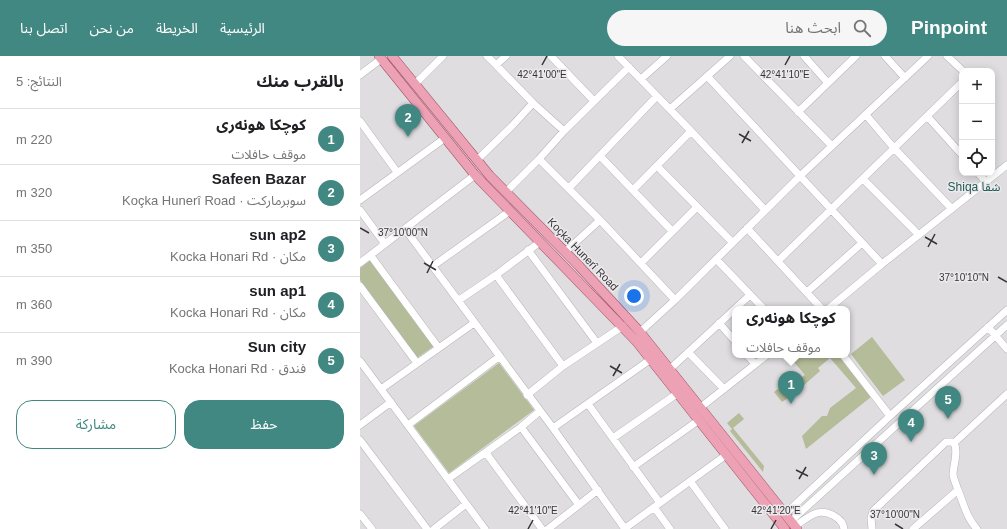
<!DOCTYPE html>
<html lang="ar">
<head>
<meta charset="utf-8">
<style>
  :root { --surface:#fff; --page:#f6f6f6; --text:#202124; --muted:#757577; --line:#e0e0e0; --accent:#418882 }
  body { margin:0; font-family:Arial,"Noto Sans Arabic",sans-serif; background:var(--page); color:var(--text); direction:rtl }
  .controls { position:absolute; right:12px; top:12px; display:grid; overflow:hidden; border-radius:8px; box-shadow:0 2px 10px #0003 }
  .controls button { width:36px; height:36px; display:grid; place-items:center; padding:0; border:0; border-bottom:1px solid var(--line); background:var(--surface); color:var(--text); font:20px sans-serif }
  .you { position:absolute; left:274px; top:240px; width:14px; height:14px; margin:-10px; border:3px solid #fff; border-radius:50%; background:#1a73e8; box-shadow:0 0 0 6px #1a73e833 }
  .badge { display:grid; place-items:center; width:26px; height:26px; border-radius:50%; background:var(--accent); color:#fff; font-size:13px; font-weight:700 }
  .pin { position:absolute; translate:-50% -33px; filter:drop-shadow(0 1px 2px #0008) }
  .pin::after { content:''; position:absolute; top:21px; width:14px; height:12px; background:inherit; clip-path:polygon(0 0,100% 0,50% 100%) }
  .popup { position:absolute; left:372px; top:250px; width:118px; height:52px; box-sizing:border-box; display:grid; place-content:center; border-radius:8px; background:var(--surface); filter:drop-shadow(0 1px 3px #0005); font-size:13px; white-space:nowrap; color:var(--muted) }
  .popup b { font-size:15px; color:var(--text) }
  .popup::after { content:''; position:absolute; left:50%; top:100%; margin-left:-8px; border:8px solid transparent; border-top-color:var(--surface) }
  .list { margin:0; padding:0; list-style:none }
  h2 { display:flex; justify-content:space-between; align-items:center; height:52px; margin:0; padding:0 16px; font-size:17px }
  h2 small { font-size:13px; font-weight:400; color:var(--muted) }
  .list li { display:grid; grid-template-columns:26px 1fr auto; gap:12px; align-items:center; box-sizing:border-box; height:56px; padding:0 16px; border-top:1px solid var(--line) }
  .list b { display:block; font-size:15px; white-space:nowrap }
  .list p { margin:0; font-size:13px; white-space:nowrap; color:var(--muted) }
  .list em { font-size:13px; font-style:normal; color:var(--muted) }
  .actions { display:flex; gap:8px; padding:12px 16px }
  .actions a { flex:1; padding:9px 0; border:1px solid var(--accent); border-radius:16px; text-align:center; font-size:14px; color:var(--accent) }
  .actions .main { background:var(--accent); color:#fff }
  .icon { flex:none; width:22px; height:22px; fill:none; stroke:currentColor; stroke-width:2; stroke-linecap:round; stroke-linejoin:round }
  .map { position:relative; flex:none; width:647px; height:473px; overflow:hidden; direction:ltr }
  header { display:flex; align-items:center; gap:24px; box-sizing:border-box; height:56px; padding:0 20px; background:var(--accent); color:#fff }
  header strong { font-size:19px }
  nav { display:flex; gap:22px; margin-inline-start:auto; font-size:14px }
  .search { width:280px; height:36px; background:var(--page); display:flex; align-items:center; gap:10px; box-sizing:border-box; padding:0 14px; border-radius:22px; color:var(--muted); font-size:15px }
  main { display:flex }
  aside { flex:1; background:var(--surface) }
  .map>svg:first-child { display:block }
  .green { fill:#b5bc99 }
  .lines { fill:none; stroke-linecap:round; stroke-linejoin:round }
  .minor-casing { stroke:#b7b5b8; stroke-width:8 }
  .major-casing { stroke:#a45368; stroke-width:10 }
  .minor { stroke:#fff; stroke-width:7 }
  .major { stroke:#eca1b5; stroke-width:9 }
  .ticks { fill:none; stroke:#363536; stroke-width:1.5 }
  .labels { text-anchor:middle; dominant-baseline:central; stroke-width:3; stroke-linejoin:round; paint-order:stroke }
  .street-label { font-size:11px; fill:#363536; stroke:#eceaed }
  .neighbourhood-label { font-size:12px; fill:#235c58; stroke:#eceaed }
  .ticks-label { font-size:10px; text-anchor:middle; fill:#363536; stroke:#eceaed; stroke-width:3; stroke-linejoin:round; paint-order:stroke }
</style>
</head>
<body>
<header>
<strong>Pinpoint</strong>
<div class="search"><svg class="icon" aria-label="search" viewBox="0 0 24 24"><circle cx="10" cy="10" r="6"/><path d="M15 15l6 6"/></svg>ابحث هنا</div>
<nav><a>الرئيسية</a><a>الخريطة</a><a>من نحن</a><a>اتصل بنا</a></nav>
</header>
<main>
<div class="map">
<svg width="647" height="473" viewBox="0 0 647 473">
  <rect width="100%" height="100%" fill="#dfdde0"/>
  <path class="green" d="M11,204L74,290L57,302L0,224V212Z
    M512,281L545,324L523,340L491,298Z
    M428,299H478L511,341L446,393L442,380L462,360H467L470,352L496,332L470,302L458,312L460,315L434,338L422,346L414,336L435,320L438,324L445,319Z
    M139,307L174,354L89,417L54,370Z
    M379,357L384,363L373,372L404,410L403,416L370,375L372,373L367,367Z"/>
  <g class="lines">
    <defs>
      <path id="minor" d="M127,0L136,9L146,0
        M191,0L234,45
        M258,0L331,75L405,154
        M384,0L472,90
        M444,0L468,27
        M525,0L545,22
        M587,0L603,15
        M136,9L173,47
        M0,19L21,3
        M347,20L522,208L468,253
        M281,23L307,0
        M55,28L83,0
        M310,53L370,0
        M438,56L496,0
        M506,59L534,92L592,153
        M567,60L602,99
        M0,65L37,116
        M240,100L312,175
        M179,103L240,164L315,244
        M117,104L152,70L173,47L204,75
        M297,110L372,186
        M618,117L626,126
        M503,123L559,179
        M209,132L297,40
        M273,134L331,75
        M146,136L179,103L204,75L269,11
        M0,144L85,82
        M0,154L25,188
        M387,172L462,253
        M45,173L193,372L265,473
        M168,194L237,287
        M205,196L240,164
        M11,200L78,291
        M356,203L404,253
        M418,205L602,26
        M0,207L115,119
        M281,207L337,151
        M522,208L647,109
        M73,210L150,155
        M136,219L203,310
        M0,230L57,307
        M447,236L502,187
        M99,244L136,219L180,186
        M359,267L375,285
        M628,271L647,293
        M280,276L315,244L440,120L568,0
        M328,296L364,333
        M387,299L395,308
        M483,299L530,360
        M0,305L125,473
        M310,313L390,239
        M21,333L114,267
        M167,339L203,310L263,270
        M228,348L300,447
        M341,351L407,299
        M0,369L31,346
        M48,369L140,300
        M161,371L219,449
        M193,372L291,303
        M253,382L318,337
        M0,384L67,473
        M594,387L647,338
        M126,397L182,473
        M273,411L339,364
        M88,423L161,371L180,355
        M330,425L365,473
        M294,451L310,473
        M0,458L12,473
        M425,458L530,360L647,254
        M431,465L647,269
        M435,470C440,467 451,458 457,457C467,454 483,462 484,473
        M74,473L106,448
        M188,473L238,434
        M264,473L366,399
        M512,473L511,462L513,455L586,386H592L594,387C599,396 593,409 593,419C594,424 596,428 598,434C604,448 606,461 617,473
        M553,473L598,434"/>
      <path id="major" d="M19,0L115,119L276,285L425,473
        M32,0L130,120L219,210L280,276L437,473"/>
    </defs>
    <use href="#minor" class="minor-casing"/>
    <use href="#major" class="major-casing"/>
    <use href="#minor" class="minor"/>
    <use href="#major" class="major"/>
  </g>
  <path class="ticks" d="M182,9L187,0M425,9L430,0M379,78L391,85M382,87L389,75M0,172L9,177M565,181L577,188M568,191L575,178M64,207L76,214M67,217L73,205M638,221L647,226M250,310L262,317M253,320L260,308M436,414L448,420M439,423L446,411M535,468L543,473M168,473L173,464M411,473L416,464"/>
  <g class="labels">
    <g class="street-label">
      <text transform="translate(223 198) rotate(46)">Koçka Hunerî Road</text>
    </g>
    <g class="neighbourhood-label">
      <text x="614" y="131">Shiqa شقا</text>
    </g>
  </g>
  <g class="ticks-label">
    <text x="182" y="22">42°41'00"E</text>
    <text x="425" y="22">42°41'10"E</text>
    <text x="43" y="180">37°10'00"N</text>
    <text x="604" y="225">37°10'10"N</text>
    <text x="173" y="458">42°41'10"E</text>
    <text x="416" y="458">42°41'20"E</text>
    <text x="535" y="462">37°10'00"N</text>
  </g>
</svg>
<div class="controls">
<button>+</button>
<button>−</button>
<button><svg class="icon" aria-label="locate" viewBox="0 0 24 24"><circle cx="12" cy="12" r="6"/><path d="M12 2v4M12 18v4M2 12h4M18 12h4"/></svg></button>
</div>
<div class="you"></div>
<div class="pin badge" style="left:431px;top:348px">1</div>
<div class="popup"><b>كوچكا هونەری</b>موقف حافلات</div>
<div class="pin badge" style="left:48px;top:81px">2</div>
<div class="pin badge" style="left:514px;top:419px">3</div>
<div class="pin badge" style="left:551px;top:386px">4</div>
<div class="pin badge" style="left:588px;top:363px">5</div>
</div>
<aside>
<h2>بالقرب منك<small>النتائج: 5</small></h2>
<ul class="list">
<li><span class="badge">1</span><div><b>كوچكا هونەری</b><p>موقف حافلات</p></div><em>220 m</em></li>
<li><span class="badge">2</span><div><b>Safeen Bazar</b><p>سوبرماركت · Koçka Hunerî Road</p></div><em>320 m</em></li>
<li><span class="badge">3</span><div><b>sun ap2</b><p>مكان · Kocka Honari Rd</p></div><em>350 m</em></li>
<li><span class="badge">4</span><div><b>sun ap1</b><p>مكان · Kocka Honari Rd</p></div><em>360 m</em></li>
<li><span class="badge">5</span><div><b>Sun city</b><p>فندق · Kocka Honari Rd</p></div><em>390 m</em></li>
</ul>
<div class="actions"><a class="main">حفظ</a><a>مشاركة</a></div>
</aside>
</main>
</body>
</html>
